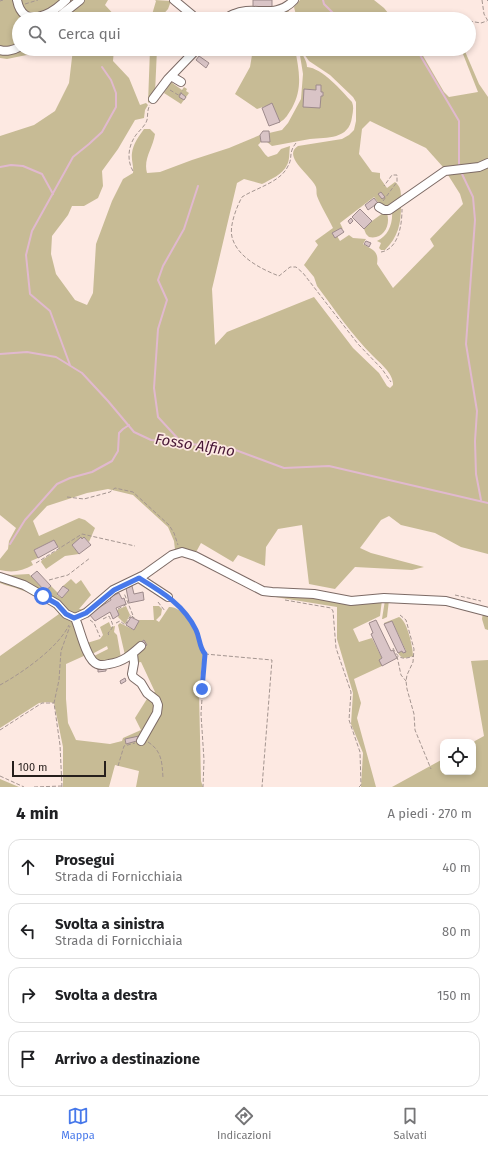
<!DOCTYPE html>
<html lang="it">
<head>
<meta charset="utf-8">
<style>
  :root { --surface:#fff; --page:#f6f6f6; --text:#202124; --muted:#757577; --line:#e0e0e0; --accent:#4778ea }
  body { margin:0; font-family:"Fira Sans",sans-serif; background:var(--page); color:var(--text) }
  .controls { position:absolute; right:12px; bottom:12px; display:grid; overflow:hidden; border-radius:8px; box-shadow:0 2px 6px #0003 }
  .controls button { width:36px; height:36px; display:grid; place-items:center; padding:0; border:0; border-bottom:1px solid var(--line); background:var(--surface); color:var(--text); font:20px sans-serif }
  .scale { position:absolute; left:12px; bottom:10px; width:94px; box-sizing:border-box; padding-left:4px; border:2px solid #261f1c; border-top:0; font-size:11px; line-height:14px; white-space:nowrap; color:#261f1c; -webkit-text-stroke:3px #fde9e2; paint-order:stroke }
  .stop { position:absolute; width:12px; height:12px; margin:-9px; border:3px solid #4778ea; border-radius:50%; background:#fff }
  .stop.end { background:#4778ea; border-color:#fff; box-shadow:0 1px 4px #0008 }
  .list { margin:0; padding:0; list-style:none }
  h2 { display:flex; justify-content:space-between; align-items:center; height:52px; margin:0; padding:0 16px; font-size:17px }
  h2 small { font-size:13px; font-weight:400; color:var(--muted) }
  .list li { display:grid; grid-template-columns:26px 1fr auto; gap:12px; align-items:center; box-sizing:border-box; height:56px; margin:0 8px 8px; padding:0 8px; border:1px solid var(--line); border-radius:12px }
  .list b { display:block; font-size:15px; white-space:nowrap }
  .list p { margin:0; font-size:13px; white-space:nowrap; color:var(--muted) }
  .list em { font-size:13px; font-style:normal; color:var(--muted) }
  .icon { flex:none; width:22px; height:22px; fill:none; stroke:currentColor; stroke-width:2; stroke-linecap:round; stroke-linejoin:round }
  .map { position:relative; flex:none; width:488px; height:787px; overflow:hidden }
  .search { position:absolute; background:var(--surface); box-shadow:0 2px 6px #0003; left:12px; right:12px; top:12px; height:44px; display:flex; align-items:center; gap:10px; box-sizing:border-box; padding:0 14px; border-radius:22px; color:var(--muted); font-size:15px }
  .sheet { height:308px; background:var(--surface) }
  nav { display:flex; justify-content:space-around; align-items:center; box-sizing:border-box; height:56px; border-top:1px solid var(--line); background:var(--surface); font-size:11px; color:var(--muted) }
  nav a { display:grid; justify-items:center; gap:2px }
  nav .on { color:var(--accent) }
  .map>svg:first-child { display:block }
  .green { fill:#c7bb95; fill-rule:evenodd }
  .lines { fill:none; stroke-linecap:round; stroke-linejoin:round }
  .stream { stroke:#e1b9cf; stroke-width:2 }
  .building { fill:#d9c4c6; stroke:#9d8a8b }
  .minor-casing { stroke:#7c6a65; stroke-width:10 }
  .path { stroke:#a49590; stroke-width:1; stroke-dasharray:4 2; stroke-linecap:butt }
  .minor { stroke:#fff; stroke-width:8 }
  .route { stroke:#4778ea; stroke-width:5 }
  .labels { text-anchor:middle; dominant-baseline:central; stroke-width:3.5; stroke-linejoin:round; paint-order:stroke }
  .water-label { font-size:15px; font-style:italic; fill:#481836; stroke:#fde9e2 }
</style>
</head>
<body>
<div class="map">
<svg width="488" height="787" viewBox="0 0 488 787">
  <rect width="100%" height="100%" fill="#fde9e2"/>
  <path class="green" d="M0,0H76L52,19H19V43C14,46 6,49 0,47Z
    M84,0H108L105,5L118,19H60Z
    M155,0L171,1L168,9L159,19H153L151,18L156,1Z
    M300,0H374L384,8L393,19H297L294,7Z
    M288,9L290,19H276L273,17L269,19L265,16L262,19L253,18V13Z
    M20,49H56L7,59L0,58V51Z
    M73,49H114L113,61L129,78L140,105L146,103L148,105L145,110L144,118L135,120L118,149L102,171L103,186L98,198L84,206H72L68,215L52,236L51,254L56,274L75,300L87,305L93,293L96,244L112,201L123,179L133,173C134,167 131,160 132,153C133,144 139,136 144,129H150L155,134C153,148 143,159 147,173L160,172L192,160L229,148L260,135L261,142L258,145C262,149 264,154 268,157L277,154L281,149L290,146C289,152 290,160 287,165C283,174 270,180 262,184L244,179L237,183L212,289L215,345L227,332L314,297L353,348L379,373L387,386L390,388L393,385C394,374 380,363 373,356C352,335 335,310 317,286L314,277L304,265L318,245L315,241L333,228C328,217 321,207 317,196C316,193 317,190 316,187C313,177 281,156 298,146L342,139L349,135L354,130L356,121V102L353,97L330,75L309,61L304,54L303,49H418L422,54L444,92L449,97L478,92L461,49H464L479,84L488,97V554L461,547L435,533L401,525L389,516L381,520L360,548L371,553L424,567L412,570L355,567L335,589L309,584L302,525L278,529L266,547L265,566L238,555L233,562L201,543L195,554L175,550L174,541L168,527L133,495L108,489L87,493L47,506L33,521L39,536L79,518L85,520L95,528L89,542L84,537L82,539L81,538L72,545L79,554L65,556L46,569L41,562L42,560L59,549L54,540L34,550L38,558L31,561L33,565C22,571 13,573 0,570V559L8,549L9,541L16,528L0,515V136L34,125L55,111L69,83ZM370,121L426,148L443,167L460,194L463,204L430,239L434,246L393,288L377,264C379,251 373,250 363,244L366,239L353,238L349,235L340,241L337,236L332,233L341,228L343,229L340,223L374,197L381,206L389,207L401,199C401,191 401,187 395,182L387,188L380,178V173L372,172L359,154L362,129Z
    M150,49H157L155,93L150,101L148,103Z
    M253,49H295C299,70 303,88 292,108C288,114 286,119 280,122L272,104L257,109L235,94L250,67Z
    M299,49H301C302,56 307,60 307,67C322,68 342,91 352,102C354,107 353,112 352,117C349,140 327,137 310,139C297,141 285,144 272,146L267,142L270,141L269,133L282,130L288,123L301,99L303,74Z
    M171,82L182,90L184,87L187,89L186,91L189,93L181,104L164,93Z
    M401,206C401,224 398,237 385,250H381L379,248L381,243L377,241C388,236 393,224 392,212Z
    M383,213H387C391,226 383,240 369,237L366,234L364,229L372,221Z
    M0,573L11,575L29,574L45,591L51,586L58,593L57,595L62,598L69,590L63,586L71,579L76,584L81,580L91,595L79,609H82L99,601L76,615L0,575Z
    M0,580L22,586L42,598L73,620L86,655L66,664V699L68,723L76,740L110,744L122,741L123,738L141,730L135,718L150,694L155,692L141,662L136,663V653L147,645L143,640L125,655L118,625L120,623L134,630L139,620H154L153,606H159L162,609L161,615L156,620L159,622L169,607C181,606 194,625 197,636C199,641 199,647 201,652L203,654L199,692L201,781L203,787H136L139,771L115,765L109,787H63V747L54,703L48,702L39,703L0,728V656L59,614C53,604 32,593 21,590C14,587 7,586 0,583Z
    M262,593L382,600L380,616L353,629L359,642L372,638L382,658V666L354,679L361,703L357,718L376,787H361L363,753L351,724L353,693L337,639V607L263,595Z
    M385,600H389L387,617L383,619H382Z
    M126,606L130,615L125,624L118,617L119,615L117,610Z
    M483,612L488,614V630L485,629L482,619Z
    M399,617C407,620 413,647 413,656C406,658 402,660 398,653L402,651L403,653L406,651L392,621L384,624V623Z
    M109,622L111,627L115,626L114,632L117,635L121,658L97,663L94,656L108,649L107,646L94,653H92L87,643L100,639L103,635L100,627Z
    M488,660V787H392L443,759V772H473V742L484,736L471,661Z
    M0,779L19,787H0Z"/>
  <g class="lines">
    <path class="stream" d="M323,0L324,4L339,19
      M414,49L420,55L459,121V167
      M0,167L11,165L23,166L42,174L53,194
      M462,174L473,197L475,220L466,344L477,411L475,441L476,474L481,500
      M0,354L27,352L56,357L82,373L108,401L134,432L151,440L230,448L284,468L329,466L488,503
      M70,365L50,311L30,294L26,255L32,231L73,157L89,144L102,132L116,107V93L111,80L102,67
      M182,443L158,417L154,388L158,329L167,300L158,280L163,266L184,229L198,186
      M10,544L25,520L57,484L70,478L92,472L112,461L118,451L119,433L123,429L129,425"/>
  </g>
  <path class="building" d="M253,0H272V7L253,8Z
    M199,56L209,63L206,68L196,60Z
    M316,85H321V92H323V96H321L320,108L303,107L304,89L316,90Z
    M181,93L186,97L184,100L179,97Z
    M272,103L280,122L269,126L262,108Z
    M263,131H269L270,142H261L260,135Z
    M381,192L385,197L382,199L378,194Z
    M374,198L378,203L368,210L365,205Z
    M360,209L372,221L364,229L352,217Z
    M351,218L353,221L350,224L348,221Z
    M341,228L344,232L335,238L332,233Z
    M366,241L371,243L369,247L364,244Z
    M81,537L82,539L84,537L91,545L79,554L72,545Z
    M54,540L58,547L38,558L34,550Z
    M37,571L51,586L45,591L31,576Z
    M63,586L69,590L62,598L57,594Z
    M132,586L134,594L143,592L144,600L129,603L126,588Z
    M119,593L122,599L124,598L126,604L116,608L119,615L113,619L110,612L95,621L89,614L111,600L110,597Z
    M131,617L139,621L134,630L126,625Z
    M376,620L391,651L393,650L397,658L382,666L379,660L382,658L371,634L373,633L369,623Z
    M392,621L406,652L403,653L402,651L398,653L384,624Z
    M144,640L147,645L142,649L139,643Z
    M106,668V671L98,672V669Z
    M125,678L126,681L121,684L120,681Z
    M139,736L140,740L126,744L125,739Z"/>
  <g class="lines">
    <defs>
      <path id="minor" d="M17,0C23,31 52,14 66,0
        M174,0L197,19
        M56,19L80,0
        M225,19C228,17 231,15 234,14C253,5 276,20 294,0
        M0,50C6,52 14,50 19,47
        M171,76L181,82
        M153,99L168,79L194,52L195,49
        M379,207L384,210H389L445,171L479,167L488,163
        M0,577L24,585L57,604L66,614L75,618L86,613L113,590L144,575L172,555L182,552L195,556L263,591L272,592L314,594L351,601L384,598L446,601L488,612
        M139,578L168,597
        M75,618C80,628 86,660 97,664C101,666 105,665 109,664C123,662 131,655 141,646
        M133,654L134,663L132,674L133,677L141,683L147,693L156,700L158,705L157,713L141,741"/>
    </defs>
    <use href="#minor" class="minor-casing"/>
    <path class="path" d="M482,0L484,14L488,21
      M487,0L488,1
      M0,1L3,0
      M25,4L38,0
      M469,21L481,23L487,21
      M206,51L208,49
      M170,90L180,96
      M179,95L183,90
      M296,143C288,153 293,158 288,166C281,182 256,188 242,197C237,206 229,226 232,237C237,257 261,269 279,276L290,267H296L303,273L358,344L382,369L391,382
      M133,171C127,161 128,148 134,138C137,132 145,127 147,120C148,115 147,110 150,105
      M383,201L397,182V175H392L384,186
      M381,252C399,249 402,224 402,209
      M67,497L84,499L110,492L115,488L133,492L169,525L174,533L178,545
      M36,563L82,534L135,546
      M49,580L68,575L90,558
      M455,595L481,601
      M285,600L331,608L333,611L336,648L351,692L349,720L360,752L361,785L359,787
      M158,602L165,611
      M174,602C184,610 193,620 197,633C200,640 199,648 205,654L201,714L204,760L203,787
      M118,609L127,604
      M400,615L406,620L414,649L413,662L407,675L406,681L407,689L414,714L415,730L431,769
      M103,619L109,616C113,625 115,626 108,633L109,636
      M90,620L94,623L100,637
      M116,623L120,621L125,625L131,615L134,618L124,593
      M393,648C398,659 403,660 414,656
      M205,654L272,660L262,787
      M397,656L401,675L406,681
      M0,685C22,673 58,648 69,625
      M0,730L42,703H54
      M148,742C162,751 162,762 163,778
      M118,766L124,746L135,743
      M0,776L24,787
      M34,787L62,786
      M62,787L60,745L54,703L59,680L61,651L70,626"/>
    <use href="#minor" class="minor"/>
  </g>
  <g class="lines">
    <path class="route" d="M43,596L57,604L66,614L74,618L86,613L114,590L139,578C162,592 184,605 196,630C200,638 199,647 205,654L202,689"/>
  </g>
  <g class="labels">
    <g class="water-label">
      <text transform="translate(195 445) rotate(9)">Fosso Alfino</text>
    </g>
  </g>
</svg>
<div class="controls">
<button><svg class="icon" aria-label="locate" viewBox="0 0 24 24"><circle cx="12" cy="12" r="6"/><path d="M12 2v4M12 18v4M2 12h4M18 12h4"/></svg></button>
</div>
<div class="scale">100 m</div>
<div class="stop" style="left:43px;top:596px"></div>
<div class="stop end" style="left:202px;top:689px"></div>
<div class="search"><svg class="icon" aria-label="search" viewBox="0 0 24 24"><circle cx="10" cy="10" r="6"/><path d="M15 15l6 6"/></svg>Cerca qui</div>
</div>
<section class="sheet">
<h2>4 min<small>A piedi · 270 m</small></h2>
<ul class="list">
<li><svg class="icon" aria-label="ahead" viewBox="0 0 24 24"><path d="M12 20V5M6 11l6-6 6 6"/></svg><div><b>Prosegui</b><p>Strada di Fornicchiaia</p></div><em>40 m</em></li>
<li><svg class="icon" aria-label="left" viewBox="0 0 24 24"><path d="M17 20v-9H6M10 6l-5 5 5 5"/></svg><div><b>Svolta a sinistra</b><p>Strada di Fornicchiaia</p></div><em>80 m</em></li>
<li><svg class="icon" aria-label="right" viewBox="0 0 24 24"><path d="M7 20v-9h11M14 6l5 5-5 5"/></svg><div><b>Svolta a destra</b></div><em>150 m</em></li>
<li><svg class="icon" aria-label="arrive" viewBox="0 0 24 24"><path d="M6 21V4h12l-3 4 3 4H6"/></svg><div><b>Arrivo a destinazione</b></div></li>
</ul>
</section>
<nav>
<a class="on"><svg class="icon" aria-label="map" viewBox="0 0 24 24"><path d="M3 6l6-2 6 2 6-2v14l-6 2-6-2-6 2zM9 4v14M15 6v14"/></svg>Mappa</a>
<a><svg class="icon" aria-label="directions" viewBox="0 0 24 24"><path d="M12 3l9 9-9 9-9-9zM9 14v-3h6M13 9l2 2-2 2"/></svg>Indicazioni</a>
<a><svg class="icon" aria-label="saved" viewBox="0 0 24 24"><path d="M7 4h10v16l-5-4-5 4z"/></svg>Salvati</a>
</nav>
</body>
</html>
